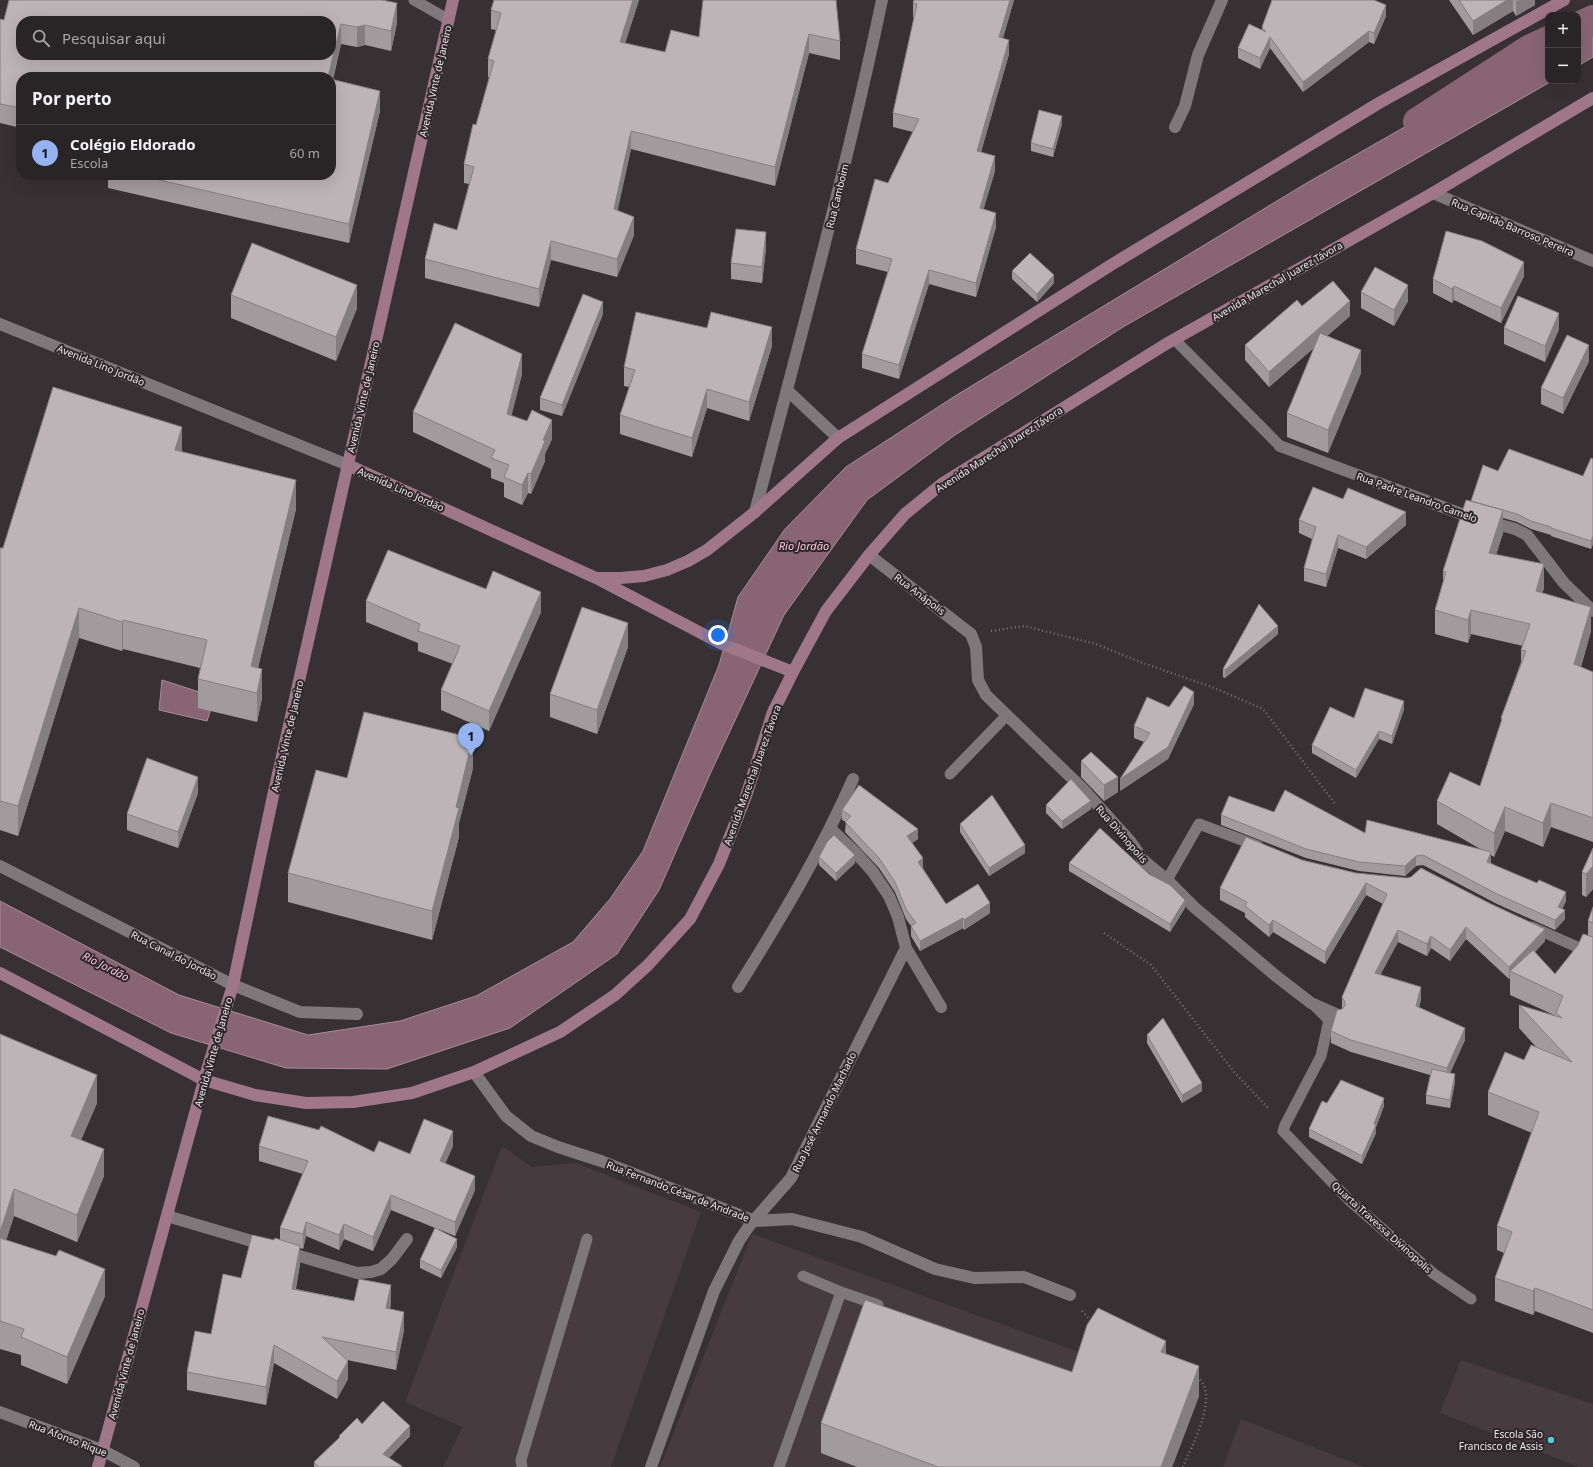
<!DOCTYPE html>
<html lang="pt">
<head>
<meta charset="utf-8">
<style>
  :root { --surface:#292526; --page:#353132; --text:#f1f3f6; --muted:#a5a5a7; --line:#454243; --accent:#95b2f1 }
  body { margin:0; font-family:"Noto Sans",sans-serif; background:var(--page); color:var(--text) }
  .controls { position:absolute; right:12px; top:12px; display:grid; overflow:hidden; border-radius:8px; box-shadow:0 4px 16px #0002 }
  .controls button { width:36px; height:36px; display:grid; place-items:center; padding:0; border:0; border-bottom:1px solid var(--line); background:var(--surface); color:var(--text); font:20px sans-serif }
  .you { position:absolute; left:718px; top:635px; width:14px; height:14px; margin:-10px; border:3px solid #fff; border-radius:50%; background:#1a73e8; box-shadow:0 0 0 6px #1a73e833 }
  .badge { display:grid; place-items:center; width:26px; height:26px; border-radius:50%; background:var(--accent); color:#111; font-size:13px; font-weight:700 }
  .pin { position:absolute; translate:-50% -33px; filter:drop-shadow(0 1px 2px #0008) }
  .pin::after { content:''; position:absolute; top:21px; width:14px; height:12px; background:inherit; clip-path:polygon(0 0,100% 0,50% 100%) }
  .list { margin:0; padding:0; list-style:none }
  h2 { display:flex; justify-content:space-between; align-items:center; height:52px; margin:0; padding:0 16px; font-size:17px }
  h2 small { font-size:13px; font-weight:400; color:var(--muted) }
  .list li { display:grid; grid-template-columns:26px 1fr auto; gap:12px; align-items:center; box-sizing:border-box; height:56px; padding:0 16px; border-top:1px solid var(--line) }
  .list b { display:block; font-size:15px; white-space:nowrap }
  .list p { margin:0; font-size:13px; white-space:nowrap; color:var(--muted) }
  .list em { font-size:13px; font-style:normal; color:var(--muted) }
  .icon { flex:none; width:22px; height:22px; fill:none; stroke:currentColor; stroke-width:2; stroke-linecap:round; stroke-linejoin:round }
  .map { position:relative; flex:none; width:1593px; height:1467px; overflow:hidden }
  .search { position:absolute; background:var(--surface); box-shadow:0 4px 16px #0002; left:16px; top:16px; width:320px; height:44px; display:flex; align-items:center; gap:10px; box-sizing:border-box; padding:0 14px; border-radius:16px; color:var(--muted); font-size:15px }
  .panel { position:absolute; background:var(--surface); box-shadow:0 4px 16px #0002; left:16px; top:72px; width:320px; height:108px; border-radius:16px }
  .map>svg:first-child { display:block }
  .built { fill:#463b3f }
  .water { fill:#896573; stroke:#a78c96 }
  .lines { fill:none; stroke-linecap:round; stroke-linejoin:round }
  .canal { stroke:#896573; stroke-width:30 }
  .path { stroke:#797476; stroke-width:2.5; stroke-dasharray:1 3; stroke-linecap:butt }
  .lane { stroke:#7e787a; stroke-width:11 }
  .street { stroke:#7e787a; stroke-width:12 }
  .secondary { stroke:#a07689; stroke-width:12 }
  .wall { fill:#a29b9d }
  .shaded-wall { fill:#847e80 }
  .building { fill:#bcb4b7; stroke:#847e80; fill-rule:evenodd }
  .poi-dot { fill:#52ccd6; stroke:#2d2729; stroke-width:1.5 }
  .labels { text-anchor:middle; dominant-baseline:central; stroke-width:4; stroke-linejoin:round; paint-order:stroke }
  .street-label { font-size:10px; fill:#ece8e9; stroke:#2d2729 }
  .poi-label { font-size:10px; fill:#ece8e9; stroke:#2d2729; text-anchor:end }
  .water-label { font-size:11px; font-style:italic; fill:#fcc7dc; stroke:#2d2729 }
</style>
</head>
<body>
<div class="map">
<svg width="1593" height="1467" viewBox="0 0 1593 1467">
  <rect width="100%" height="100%" fill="#373133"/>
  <path class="built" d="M502,1146L532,1167L576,1163L701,1212L611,1467H443L462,1427L405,1402Z
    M752,1234L1087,1355L1172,1467H660Z
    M1461,1360L1593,1404V1467H1579L1440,1413Z
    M1241,1419L1364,1467H1223Z"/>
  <path class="water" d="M1593,19V57L1578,66V28Z
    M1548,45V81H1552L1123,327L955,435L867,500L784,615L711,772L659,890L617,954L510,1028L387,1069L286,1068L171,1033L0,947V901L179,995L308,1035L400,1021L476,996L573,942L610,899L643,851L719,665L738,597L785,529L846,467L955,396L1305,184Z
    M162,680L215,697L207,721L159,710Z"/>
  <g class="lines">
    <path class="canal" d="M1578,27L1593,20
      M1418,122L1529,50L1548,41"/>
    <path class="path" d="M991,631L1024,626L1096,644L1140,662L1212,687L1263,709L1336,805
      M1104,933L1151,965L1235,1073L1269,1109
      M1082,1311L1092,1322
      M1183,1467C1191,1447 1213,1408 1204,1386C1203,1383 1199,1379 1197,1376"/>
    <path class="lane" d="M414,0L449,20
      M1174,339L1280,446
      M950,774L1007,715
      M1167,880L1199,824L1258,846
      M1532,927L1593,954
      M1315,1006L1329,1020L1321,1056L1285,1125L1283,1131L1349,1200L1434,1274L1471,1299
      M841,1292L878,1305
      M522,1467L521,1460L587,1239
      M779,1467L841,1292L803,1276"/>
    <path class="street" d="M1175,127L1185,106L1198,55L1222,0
      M1433,193L1593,261
      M0,324L348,465
      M788,391L838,438
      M1280,446L1467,516L1515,529L1527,535L1564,583L1593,611
      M755,512C799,342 846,172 882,0
      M869,555L971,634L976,647L978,680L986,695L1083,789L1130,841L1144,861L1167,880L1194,907L1276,976L1311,1003L1338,1015
      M830,828L855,852L873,872L889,896L898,917L906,948L941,1007
      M0,866L233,985L300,1012L357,1014
      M738,987C780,920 821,852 853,779
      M474,1072L506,1116L531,1136L558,1147L601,1161L755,1221L792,1219L862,1237L935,1269L974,1278L1024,1277L1070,1295
      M167,1216L265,1245
      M286,1252L357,1273L371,1272L381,1269L392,1259L407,1239
      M0,1412L102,1450L134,1467
      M651,1467L714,1291L739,1241L749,1226L791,1178L906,948"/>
    <path class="secondary" d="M348,465L596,578L722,644L793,672
      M596,578H620L644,576L667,570L688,561L707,550L755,512L838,438L1111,265L1379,103L1564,0
      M0,973L204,1080L255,1095L306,1103L353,1102L412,1093L474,1072L560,1032L615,995L648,965L690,919L719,864L746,796L773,712L793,672L826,611L869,555L905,514L943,483L1166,344L1433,193L1593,98
      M98,1467L206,1073L233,985L273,796L453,0"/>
  </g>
  <path class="wall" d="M494,0H639L625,43L665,52L699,37L703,0L840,41V60L809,53L775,186L631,149L617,211L634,235L617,277L551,260L539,307L425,278V259L457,230L469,184L464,183V164L476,125L489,78L488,77V59L496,30L491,29V10Z
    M1014,0L1003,38L1009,54L981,152L995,171L983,209L996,227L976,297L929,284L899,379L862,368V354L888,272L856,264V249L913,132L893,127V113L914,18L913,17V3Z
    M1449,0H1535V5L1516,16L1513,11L1473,35Z
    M1386,16L1374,44L1369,42L1303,92L1270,48L1260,69L1238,58V48L1262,30V27Z
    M0,19L4,20L397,23L391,51L365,45L357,47L341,44L333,80L380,111L349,243L108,188V175H331L21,77V128L0,123Z
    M1062,124L1053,157L1031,151V143Z
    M766,248L762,283L731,279V263Z
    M1012,271L1054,283L1037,302L1012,279Z
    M1524,276L1501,323L1454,300L1452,303L1433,293V279Z
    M1361,292L1408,301L1394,326L1361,308Z
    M231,295L357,308L336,361L231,318Z
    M1302,306L1350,316L1327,336L1361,373L1328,453L1287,437V413L1315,347L1269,387L1245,360V345Z
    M603,314L562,416L540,410V398Z
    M1504,328L1559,329L1545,362L1504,344Z
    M772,346L749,421L707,408L692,457L620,434V415L629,387L624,386V367Z
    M1589,361L1563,414L1541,404V388Z
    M522,374L511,416L552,439L545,454V461L531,494L528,493L522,505L504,497V483L491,478V469L413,432V412Z
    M182,452L296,509L258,668L262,698L257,722L198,708V679L200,668L123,649L122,651L79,638L18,836L0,830V548H3Z
    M1593,459V544L1591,549L1551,536V535L1531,529L1517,522L1503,518V533L1496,555L1544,588L1542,593L1591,631L1581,667L1593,672V842L1551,827L1543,847L1505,831L1494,857L1491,855V863L1566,901L1562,909L1565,919L1555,930L1497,904L1423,865L1416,866L1405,876L1359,871L1306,858L1221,825V815L1274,812L1365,833L1482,850L1437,824V801L1480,786L1501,722V718L1521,662V650L1523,646L1471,634L1468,643L1435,634V610L1443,582V571L1471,501L1498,471L1583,476Z
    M1299,520L1406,525L1366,559L1338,548L1326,587L1304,581V568L1312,539L1299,533Z
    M366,601L541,612L489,731L441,710V690L453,664L418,651V643L366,622Z
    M1278,634L1225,678L1223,677V669Z
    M628,647L597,734L550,717V694Z
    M1194,704L1168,759L1120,791L1144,742L1134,738V726L1169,707Z
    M1404,709L1392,744L1379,739L1356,778L1312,753V745L1354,718Z
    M1081,761L1118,792L1104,801L1081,777Z
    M473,768L459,823V837L432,940L288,902V873L347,778Z
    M198,793L178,848L127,830V814Z
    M1046,805L1091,809L1062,829L1046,813Z
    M842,810L918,839L912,843L923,868L946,904L990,913L964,930L963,928L920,951L911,936V926L906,919L895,892L879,868L845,832L846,822L842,820Z
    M960,824L1025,853L989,876L960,832Z
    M1593,848V889L1586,897L1582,895V872Z
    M819,857L855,863L836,881L819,865Z
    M1302,860L1545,941L1535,952L1555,974L1588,935V921L1593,907V1333L1535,1311L1533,1315L1495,1301V1278L1504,1253L1497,1250V1226L1532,1133L1488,1115V1092L1524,1060L1536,1047L1519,1028V1005L1554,1015L1510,995V978L1509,979L1466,939L1450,961L1431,948L1427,956L1398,942L1380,975L1421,999L1419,1008L1465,1040L1450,1073L1455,1082L1450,1108L1426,1104V1095L1430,1075L1351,1052L1331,1043V1031L1342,1009V997L1383,904L1366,895L1325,964L1273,932L1269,937L1245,917V913L1220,900V888Z
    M1069,863L1185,908L1170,932L1069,871Z
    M0,1034L97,1103L81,1140L104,1176L77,1242L14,1216L6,1240L105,1296L67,1384L21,1365V1355L0,1349Z
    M1147,1035L1202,1091L1182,1103L1147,1043Z
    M1327,1103L1384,1106L1376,1127V1133L1362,1164L1309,1137V1129Z
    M259,1146L410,1154L453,1146L445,1163L475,1190L455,1236L438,1229L457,1247L441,1278L420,1268V1260L435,1228L391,1210L373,1251L344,1239L339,1250L306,1236L303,1249L300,1248V1264L296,1289L354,1301L391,1303L390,1309L404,1330L396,1370L347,1360L348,1379L337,1399L274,1363L266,1405L187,1390V1372L211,1334L241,1278L274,1240H280V1228L303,1174L259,1161Z
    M1166,1354L1199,1396L1172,1467H857L821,1453V1423L1072,1372Z
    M362,1424L410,1436L389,1458L402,1467H314V1462L339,1438V1436Z"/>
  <path class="shaded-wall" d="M633,0H639L620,60V42Z
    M1010,0H1014L999,51V37Z
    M1507,0H1513V11L1473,35V21Z
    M1520,0H1535V5L1516,16V2Z
    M397,3V23L391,51V31Z
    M1386,5V16L1374,44V33Z
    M341,24V44L331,86V77H328Z
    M365,25V45L357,47V27Z
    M1369,31V42L1303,92V82Z
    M809,34V53L775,186V167Z
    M1270,37V48L1260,69V58Z
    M1009,40V54L977,166V151Z
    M380,91V111L349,243V224Z
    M1062,116V124L1053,157V149Z
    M631,131V149L614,228V209Z
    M995,156V171L980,222V208Z
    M996,213V227L976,297V283Z
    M634,217V235L617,277V259Z
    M766,232V248L762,283V267Z
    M551,241V260L539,307V289Z
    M1524,262V276L1501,323V308Z
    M929,270V284L899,379V365Z
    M1054,275V283L1037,302V294Z
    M357,285V308L336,361V337Z
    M1408,285V301L1394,326V310Z
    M1454,286V300L1452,303V289Z
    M1350,301V316L1269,387V372Z
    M603,302V314L562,416V405Z
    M1559,313V329L1545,362V346Z
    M772,327V346L749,421V402Z
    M1589,345V361L1563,414V398Z
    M1361,350V373L1328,453V430Z
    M522,354V374L507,434V414Z
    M707,389V408L692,457V438Z
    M552,420V439L545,454V461L531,494V474L543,440Z
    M182,427V456L175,450Z
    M528,473V493L522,505V485Z
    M296,480V509L252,692L251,666Z
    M1503,510V533L1489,577V553Z
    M1406,512V525L1366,559V547Z
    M1338,535V548L1326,587V574Z
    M1593,536V544L1591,549V541Z
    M1544,564V588L1536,615V591Z
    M541,592V612L489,731V711Z
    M1591,607V631L1574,688V664Z
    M79,608V638L18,836V806Z
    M1471,610V634L1468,643V620Z
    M123,620V649L122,651V622Z
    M628,623V647L597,734V710Z
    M1278,626V634L1225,678V670Z
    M262,669V698L257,722V693Z
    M1194,692V704L1168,759L1120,791V779Z
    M1404,701V709L1392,744V736Z
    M1379,731V739L1356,778V770Z
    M473,738V768L459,823V837L432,940V911L456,807Z
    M198,777V793L178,848V832Z
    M1118,777V792L1104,801V785Z
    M1091,801V809L1062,829V821Z
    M1551,803V827L1543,847V823Z
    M1505,807V831L1494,857V833Z
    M918,829V839L907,846V836Z
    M1025,845V853L989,876V868Z
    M1491,852V862L1487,871V862Z
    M855,855V863L836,881V873Z
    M1416,856V866L1405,876V866Z
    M923,858V868L918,871V862Z
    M1593,866V889L1586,897V874Z
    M1366,883V895L1325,964V952Z
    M1566,892V901L1558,917V907Z
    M1185,900V908L1170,932V924Z
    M990,903V913L964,930V920Z
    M1565,910V919L1555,930V920Z
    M963,918V928L920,951V941Z
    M1273,920V932L1269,937V925Z
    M1466,927V939L1450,961V950Z
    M1545,929V941L1515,973L1510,971V978L1509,979V967Z
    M1398,930V942L1375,985V973Z
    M1431,936V948L1427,956V944Z
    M1421,987V999L1416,1018V1006Z
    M1465,1028V1040L1447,1080V1068Z
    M1455,1074V1082L1450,1108V1100Z
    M97,1075V1103L71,1163V1136Z
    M1202,1083V1091L1182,1103V1095Z
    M1384,1098V1106L1376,1127V1133L1362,1164V1156L1374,1124Z
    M453,1131V1146L440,1176V1161Z
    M104,1149V1176L77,1242V1215Z
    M475,1176V1190L455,1236V1222Z
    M14,1189V1216L0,1260V1232Z
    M391,1195V1210L373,1251V1237Z
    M306,1222V1236L303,1249V1234Z
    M344,1224V1239L339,1250V1235Z
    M457,1239V1247L441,1278V1270Z
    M300,1246V1264L292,1307V1289Z
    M105,1269V1296L67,1384V1357Z
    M391,1285V1303L386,1326V1308Z
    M1535,1288V1311L1533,1315V1291Z
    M404,1312V1330L396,1370V1352Z
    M1166,1341V1371L1161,1352Z
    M274,1345V1363L266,1405V1387Z
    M348,1361V1379L337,1399V1381Z
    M1199,1366V1396L1172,1467H1161Z
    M410,1426V1436L383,1464V1454Z"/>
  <path class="building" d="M9,0H382L397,3L391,31L365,25L357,27L341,24L328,77H21V108L0,104V19L4,20ZM21,21H331V55H21Z
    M494,0H633L620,42L665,52L671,30L699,37L703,0H836L840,41L809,34L775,167L631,131L614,209L634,217L617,259L551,241L539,289L425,259L434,223L457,230L474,167L464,164L473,124L476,125L494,61L488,59L501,13L491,10Z
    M914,0H1010L999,37L1009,40L977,151L995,156L980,208L996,213L976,283L929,270L899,365L862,354L892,259L856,249L875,179L888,183L919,119L893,113L917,4L913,3Z
    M1272,0H1374L1386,5L1374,33L1369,31L1303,82L1270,37L1260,58L1238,48L1249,24L1266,32L1262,27Z
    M1459,0H1507L1473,21Z
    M1515,0H1520L1516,2Z
    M331,79L380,91L349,224L138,175H331Z
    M1039,110L1062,116L1053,149L1031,143Z
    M736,229L766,232L762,267L731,263Z
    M1446,231L1482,241L1524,262L1501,308L1454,286L1452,289L1433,279Z
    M252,243L357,285L336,337L231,295Z
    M1030,253L1054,275L1037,294L1012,271Z
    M1375,267L1408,285L1394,310L1361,292Z
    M1333,281L1350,301L1269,372L1245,345L1297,300L1302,306Z
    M583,294L603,302L562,405L540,398Z
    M1518,296L1559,313L1545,346L1504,328Z
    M636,312L707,328L711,312L772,327L749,402L707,389L692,438L620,415L635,370L624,367Z
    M455,323L522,354L507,414L527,421L532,410L552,420L543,440L545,441L531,474L528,473L522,485L504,477L509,465L491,458L495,450L413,412Z
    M1320,333L1361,350L1328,430L1287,413Z
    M1567,335L1589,345L1563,398L1541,388Z
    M53,387L182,427L175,450L296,480L251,666L262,669L257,693L198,679L207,640L123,620L122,622L79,608L18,806L0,801V548H3Z
    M1509,449L1583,476L1591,458L1593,459V536L1591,541L1551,528V527L1531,521L1517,514L1471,501L1483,465L1498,471Z
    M1313,487L1343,499L1348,488L1406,512L1366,547L1338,535L1326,574L1304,568L1316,527L1299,520Z
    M1466,500L1503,510L1489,553L1544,564L1536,591L1591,607L1574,664L1593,672V818L1551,803L1543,823L1505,807L1494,833L1437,801L1450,772L1480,786L1502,719L1501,718L1526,651L1521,650L1530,624L1471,610L1468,620L1435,610L1446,572L1443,571Z
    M388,550L486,589L493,571L541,592L489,711L441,690L460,646L418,631L420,624L366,601Z
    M1259,604L1278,626L1225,670L1223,669Z
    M582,607L628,623L597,710L550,694Z
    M1184,686L1194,692L1168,747L1120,779L1150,733L1134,726L1147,697L1169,707Z
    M1365,688L1404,701L1392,736L1379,731L1356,770L1312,745L1330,707L1354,718Z
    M364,712L473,738L456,807L459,808L432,911L288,873L316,770L347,778Z
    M1091,752L1118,777L1104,785L1081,761Z
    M147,758L198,777L178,832L127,814Z
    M1071,779L1091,801L1062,821L1046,805Z
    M859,785L918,829L907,836L923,858L918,862L946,904L978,884L990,903L964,920L963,918L920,941L911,926L916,923L906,909L895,882L879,858L845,822L851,816L842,810Z
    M1285,790L1365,833L1367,820L1491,852L1487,862L1537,883L1539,880L1566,892L1558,907L1565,910L1555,920L1497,894L1423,855L1416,856L1405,866L1359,862L1306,849L1221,815L1229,796L1274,812Z
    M992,795L1025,845L989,868L960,824Z
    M1100,828L1149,874L1170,885L1185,900L1170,924L1069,863Z
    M834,835L855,855L836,873L819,857L827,842Z
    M1246,837L1302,860L1356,873L1407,878L1411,877L1421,868L1491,904L1545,929L1509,967L1466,927L1450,950L1431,936L1427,944L1398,930L1375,973L1421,987L1416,1006L1465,1028L1447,1068L1351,1040L1331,1031L1337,1010L1342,1009L1345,1006V1002L1342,997L1387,894L1366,883L1325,952L1273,920L1269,925L1245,906L1247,902L1220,888Z
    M1593,848V866L1586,874L1582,872Z
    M1593,907V923L1588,921Z
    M1583,934L1593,937V1310L1535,1288L1533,1291L1495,1278L1512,1232L1497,1226L1539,1112L1488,1092L1505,1052L1524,1060L1531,1045L1572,1062L1519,1005L1562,1018L1556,1013L1563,996L1510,971L1533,950L1555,974L1578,945Z
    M1163,1018L1202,1083L1182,1095L1147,1035Z
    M0,1034L97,1075L71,1136L104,1149L77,1215L14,1189L0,1232Z
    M1432,1069L1455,1074L1450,1100L1426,1095Z
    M1341,1080L1384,1098L1374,1124L1376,1125L1362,1156L1309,1129L1322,1101L1327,1103Z
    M268,1116L319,1130L321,1126L374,1152L379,1141L410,1154L424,1119L453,1131L440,1161L475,1176L455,1222L391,1195L373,1237L344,1224L339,1235L306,1222L303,1234L280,1228L308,1161L259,1146Z
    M435,1228L457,1239L441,1270L420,1260Z
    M252,1235L274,1240L275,1238L300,1246L292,1289L354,1301L359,1279L391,1285L386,1308L404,1312L396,1352L322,1337L348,1361L337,1381L274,1345L266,1387L187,1372L195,1331L211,1334L223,1274L241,1278Z
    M0,1238L56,1256L59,1250L105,1269L67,1357L21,1337L24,1329L0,1321Z
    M865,1300L1072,1372L1087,1325L1098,1308L1166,1341L1161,1352L1199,1366L1161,1467H938L821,1423Z
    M383,1401L410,1426L383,1454L402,1466L401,1467H319L314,1462L340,1437L339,1436L357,1418L362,1424Z"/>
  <circle class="poi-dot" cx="1551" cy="1440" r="4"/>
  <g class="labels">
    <g class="street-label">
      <text transform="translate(435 81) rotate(-77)">Avenida Vinte de Janeiro</text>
      <text transform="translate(837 196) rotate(-76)">Rua Camboim</text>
      <text transform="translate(1513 227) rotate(23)">Rua Capitão Barroso Pereira</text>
      <text transform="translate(1277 281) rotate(-30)">Avenida Marechal Juarez Távora</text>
      <text transform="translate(101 365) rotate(22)">Avenida Lino Jordão</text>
      <text transform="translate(363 397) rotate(-77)">Avenida Vinte de Janeiro</text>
      <text transform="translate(999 449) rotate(-33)">Avenida Marechal Juarez Távora</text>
      <text transform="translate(401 489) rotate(24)">Avenida Lino Jordão</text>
      <text transform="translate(1417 497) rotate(20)">Rua Padre Leandro Camelo</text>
      <text transform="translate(920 594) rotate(37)">Rua Anápolis</text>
      <text transform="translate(287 736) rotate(-77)">Avenida Vinte de Janeiro</text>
      <text transform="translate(752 775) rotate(-70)">Avenida Marechal Juarez Távora</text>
      <text transform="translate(1122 834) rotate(49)">Rua Divinopolis</text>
      <text transform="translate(174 955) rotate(27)">Rua Canal do Jordão</text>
      <text transform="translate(213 1052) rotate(-74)">Avenida Vinte de Janeiro</text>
      <text transform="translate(824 1112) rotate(-64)">Rua José Armando Machado</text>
      <text transform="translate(678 1191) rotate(21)">Rua Fernando César de Andrade</text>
      <text transform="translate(1382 1227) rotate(42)">Quarta Travessa Divinopolis</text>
      <text transform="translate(126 1364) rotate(-75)">Avenida Vinte de Janeiro</text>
      <text transform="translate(68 1438) rotate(21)">Rua Afonso Rique</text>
    </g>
    <g class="poi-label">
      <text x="1543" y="1434">Escola São<tspan x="1543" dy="12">Francisco de Assis</tspan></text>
    </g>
    <g class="water-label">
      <text x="804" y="545">Rio Jordão</text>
      <text transform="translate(106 966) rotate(27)">Rio Jordão</text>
    </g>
  </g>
</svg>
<div class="controls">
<button>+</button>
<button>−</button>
</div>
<div class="you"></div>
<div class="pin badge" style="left:471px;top:756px">1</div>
<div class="search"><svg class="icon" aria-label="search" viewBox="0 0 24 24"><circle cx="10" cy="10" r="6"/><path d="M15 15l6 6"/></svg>Pesquisar aqui</div>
<section class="panel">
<h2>Por perto<small></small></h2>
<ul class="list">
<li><span class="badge">1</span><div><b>Colégio Eldorado</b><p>Escola</p></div><em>60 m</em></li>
</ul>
</section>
</div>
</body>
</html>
